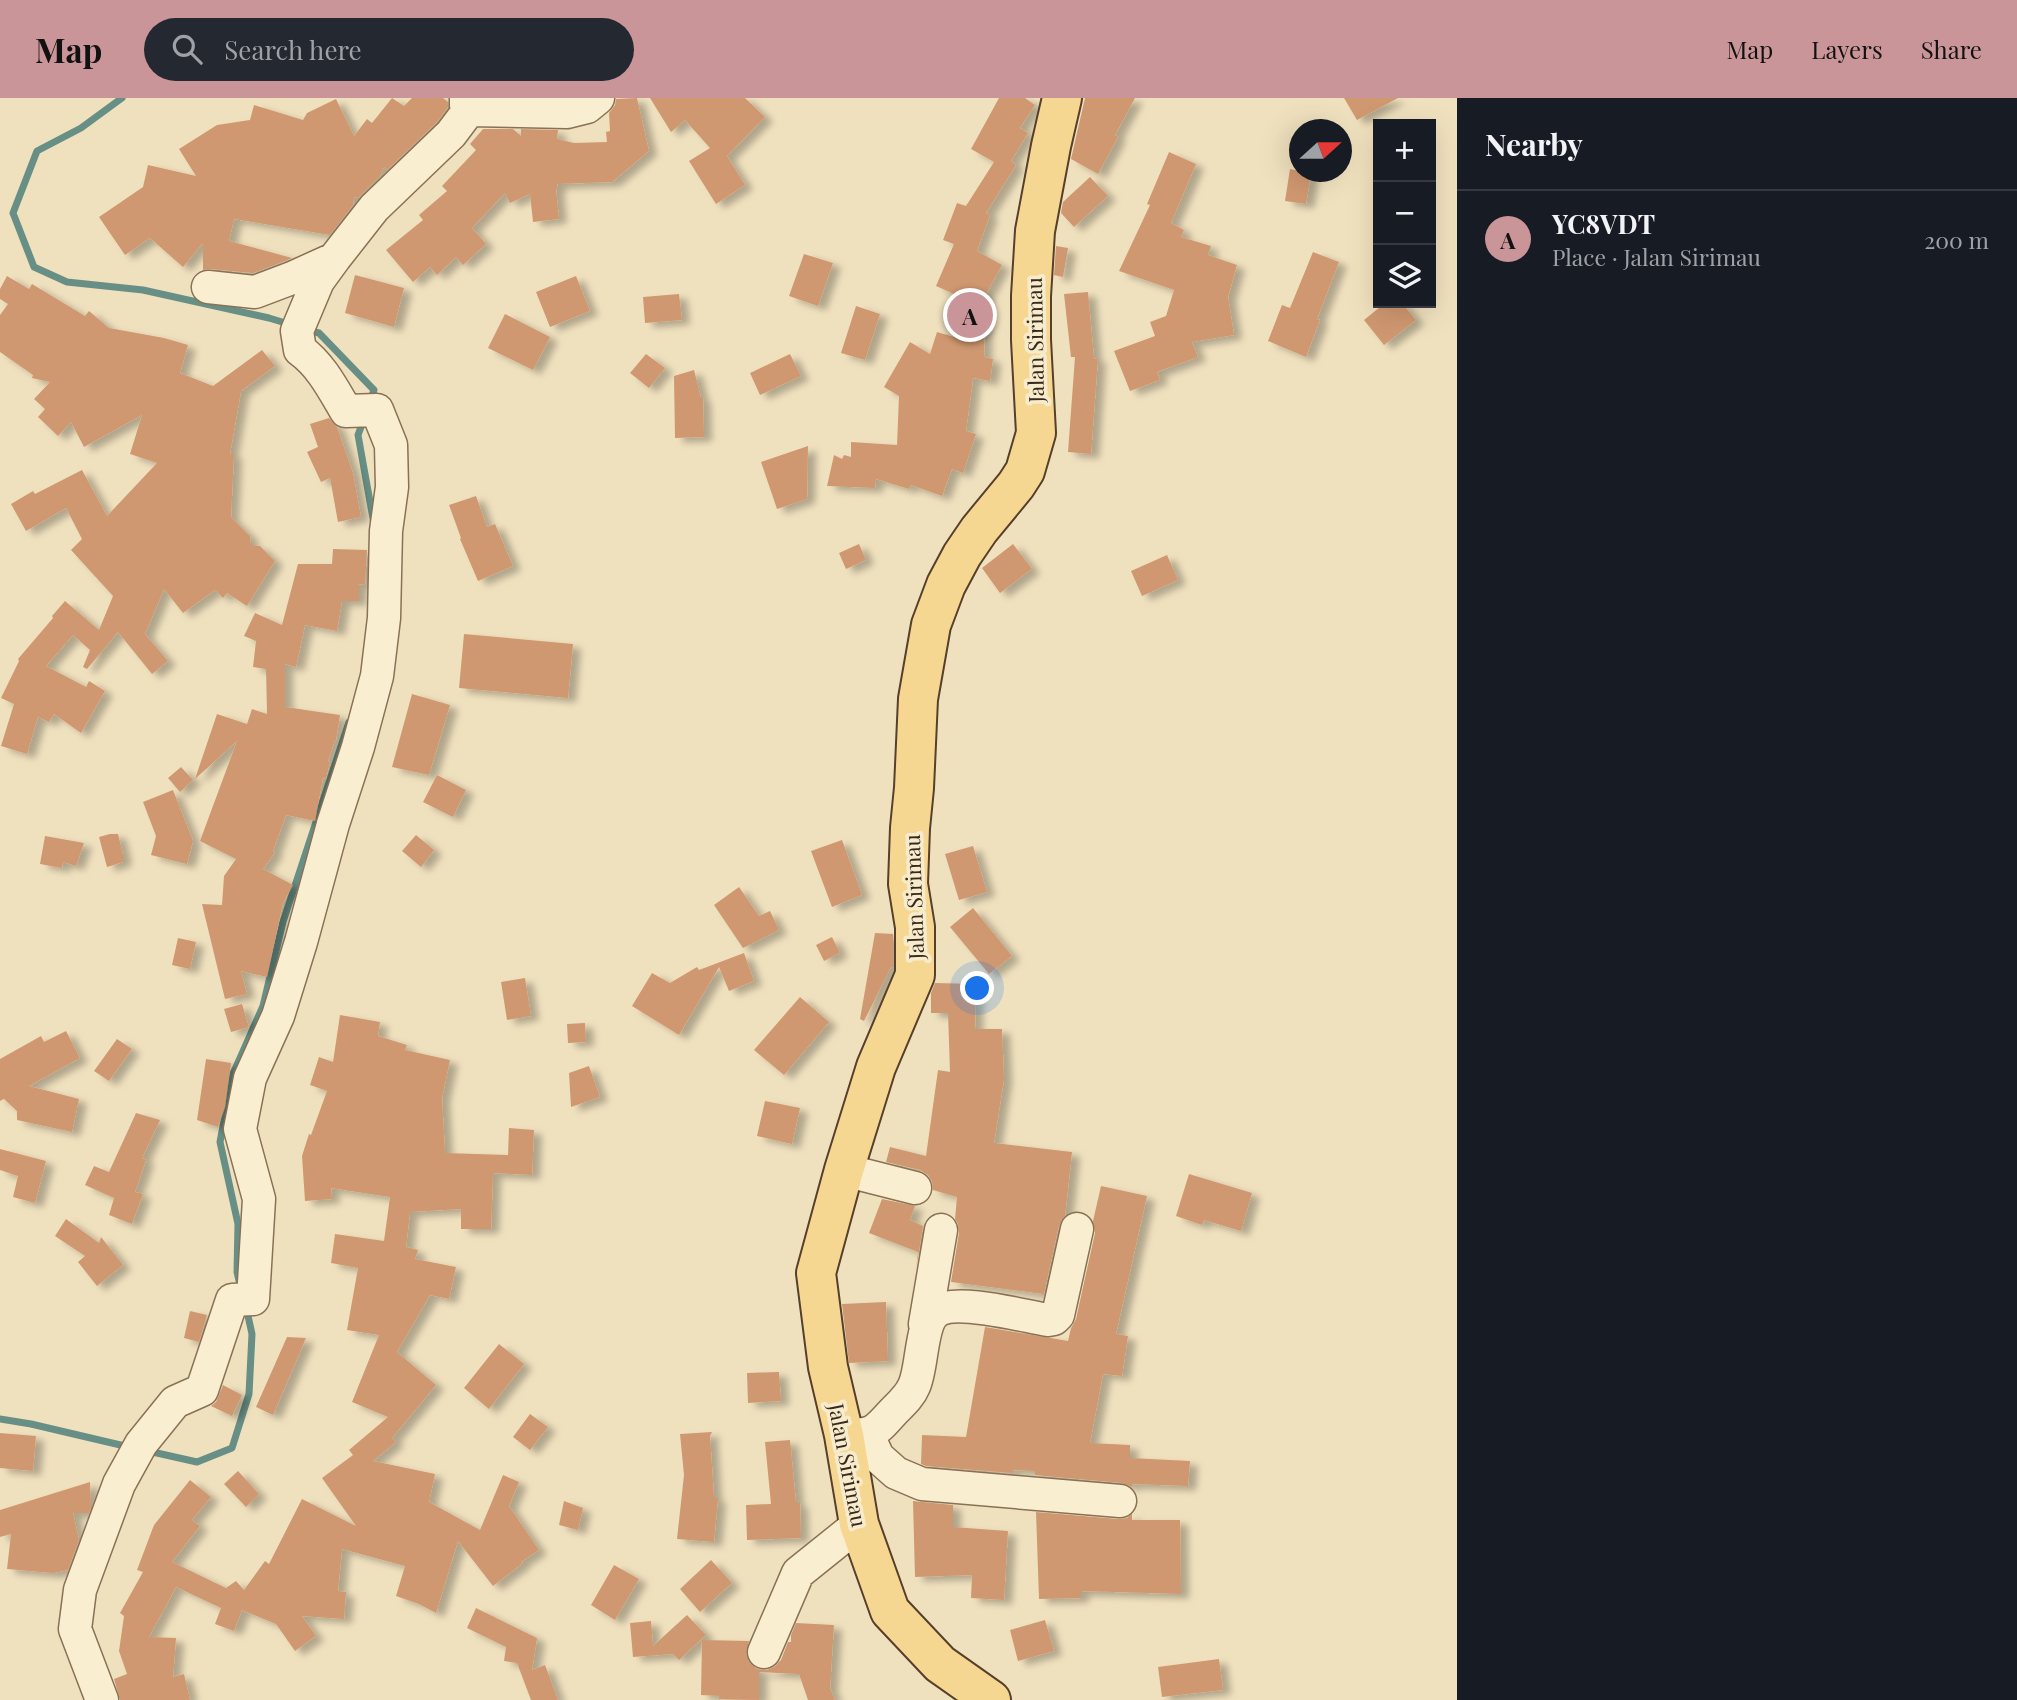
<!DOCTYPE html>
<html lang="en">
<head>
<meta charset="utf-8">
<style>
  :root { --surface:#171b24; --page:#242831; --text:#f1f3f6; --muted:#9ea1a6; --line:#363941; --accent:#ca9598 }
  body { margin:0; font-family:"Playfair Display",serif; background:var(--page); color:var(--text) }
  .controls { position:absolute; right:21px; top:21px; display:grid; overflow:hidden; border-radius:0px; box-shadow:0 7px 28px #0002 }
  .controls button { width:63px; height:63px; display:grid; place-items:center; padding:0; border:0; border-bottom:2px solid var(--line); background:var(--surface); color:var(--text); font:35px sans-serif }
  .compass { position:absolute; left:1289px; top:21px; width:63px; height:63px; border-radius:50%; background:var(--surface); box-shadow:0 7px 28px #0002; rotate:69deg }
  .you { position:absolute; left:978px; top:891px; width:24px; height:24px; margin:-18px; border:5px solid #fff; border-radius:50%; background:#1a73e8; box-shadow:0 0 0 10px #1a73e833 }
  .badge { display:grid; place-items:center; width:46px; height:46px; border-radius:50%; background:var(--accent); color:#111; font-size:23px; font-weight:700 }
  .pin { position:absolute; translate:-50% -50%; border:4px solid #fff; box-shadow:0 2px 7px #0006 }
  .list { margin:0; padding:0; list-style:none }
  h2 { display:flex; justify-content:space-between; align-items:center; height:91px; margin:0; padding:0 28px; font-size:30px }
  h2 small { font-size:23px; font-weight:400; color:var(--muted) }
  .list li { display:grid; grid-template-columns:46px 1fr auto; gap:21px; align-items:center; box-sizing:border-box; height:98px; padding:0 28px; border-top:2px solid var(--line) }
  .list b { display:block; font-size:26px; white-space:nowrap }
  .list p { margin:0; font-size:23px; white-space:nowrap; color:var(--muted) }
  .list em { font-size:23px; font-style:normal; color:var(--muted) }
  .icon { flex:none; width:38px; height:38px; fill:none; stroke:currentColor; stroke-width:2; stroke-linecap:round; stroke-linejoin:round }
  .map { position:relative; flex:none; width:1457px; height:1602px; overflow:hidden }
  header { display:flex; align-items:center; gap:42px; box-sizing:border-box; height:98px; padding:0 35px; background:var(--accent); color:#111 }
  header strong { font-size:33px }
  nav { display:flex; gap:38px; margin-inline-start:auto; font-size:24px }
  .search { width:490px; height:63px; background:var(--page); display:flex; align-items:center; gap:18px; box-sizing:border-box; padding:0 24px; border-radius:38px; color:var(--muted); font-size:26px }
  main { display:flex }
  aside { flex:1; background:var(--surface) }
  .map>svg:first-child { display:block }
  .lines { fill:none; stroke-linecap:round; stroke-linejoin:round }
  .stream { stroke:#688f85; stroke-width:7 }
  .building { fill:#d09871; filter:url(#shadow) }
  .minor-casing { stroke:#897156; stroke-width:35 }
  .major-casing { stroke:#563f2b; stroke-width:42 }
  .minor { stroke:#faeed1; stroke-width:32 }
  .major { stroke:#f6d792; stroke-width:38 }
  .labels { text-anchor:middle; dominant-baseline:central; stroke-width:7; stroke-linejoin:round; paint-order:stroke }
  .street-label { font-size:21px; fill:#37291b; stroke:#f7ebcd }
</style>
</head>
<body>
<header>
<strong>Map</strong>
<div class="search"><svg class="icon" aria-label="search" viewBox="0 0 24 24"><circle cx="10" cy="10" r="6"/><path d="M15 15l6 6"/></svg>Search here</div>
<nav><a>Map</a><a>Layers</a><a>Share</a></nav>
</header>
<main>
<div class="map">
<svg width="1457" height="1602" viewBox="0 0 1457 1602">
  <defs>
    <filter id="shadow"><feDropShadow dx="8" dy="4.5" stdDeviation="3.5" flood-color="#0004"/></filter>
  </defs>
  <rect width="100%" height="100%" fill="#f0e1be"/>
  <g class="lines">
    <path class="stream" d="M122,0L81,30L37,53L13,115L34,169L67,184L143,192L269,220L292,227
      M307,232L319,235L374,292L370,303
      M364,321L358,337L374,426
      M240,1187L237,1174L238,1126L220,1044L233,976L263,908L283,824L349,624
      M0,1321L31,1326L129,1349
      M148,1353L197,1364L232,1350L249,1296L252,1236L246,1209"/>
  </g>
  <path class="building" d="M392,0L404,8L412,0H443L448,4V9L437,24L387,72L384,69L380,78L358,100L354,99L353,107L330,137L234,121L229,143L292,160L285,163L253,175L210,171L203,172V145L183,169L150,140L125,157L99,119L143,89L148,67L196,78L179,51L217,27L250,22L254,7L303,22L307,15L336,1L354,38L367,21L372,25Z
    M637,0L649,53L612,84L557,86L558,91H556L559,121L533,124L530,96L510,105L505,95L472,130L486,146L463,167L456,159L437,177L430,169L413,184L386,152L423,122L419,117L447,93L442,88L476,52L470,46L483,31H513L521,38V31L558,32L557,41L574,45L607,44L606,34L610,33L609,15L615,7L616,1Z
    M650,0H745L765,19L727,58L745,87L716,106L689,63L710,50L685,22L671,34Z
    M999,0H1025L1035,7L1020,30L1028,35L1011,63L1016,67L986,115L990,117L977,153L1002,167L985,198L984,259L993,261L990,283L973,280L966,333L976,336L963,375L952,371L942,398L911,387L909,391L876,381L875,390L827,388L834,357L842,361L844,357L851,359V344L897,347L899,298L884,289L910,244L930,256L937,234L954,239V196L936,188L954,146L943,142L957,105L966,108L994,64L971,51Z
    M1085,0H1135L1115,37L1118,39L1098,76L1071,61Z
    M1344,0H1398L1357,22Z
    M1169,54L1196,66L1171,125L1184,132L1181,139L1211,148L1208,157L1237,167L1228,199L1234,237L1192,244L1198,259L1157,274L1160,282L1130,293L1114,253L1155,238L1150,224L1166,218L1174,192L1119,173L1150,107L1147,106Z
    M1290,71L1311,75L1306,106L1285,103Z
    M1090,79L1108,98L1074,129L1061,115L1063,104Z
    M1056,148L1068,150L1063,179L1054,177Z
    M1313,154L1339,164L1317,221L1320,222L1306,259L1268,243L1282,207L1290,210Z
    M804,156L833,165L818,208L789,198Z
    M355,177L404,190L394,229L345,215Z
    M7,178L29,191L32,186L85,218L89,213L109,230L164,240L188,247L180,275L213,288L262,252L275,268L241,293L230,356H234L231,419L250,438L251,447L260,448L275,463L247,508L227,495L223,500L215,492L183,515L164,491L145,536L168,563L152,576L118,534L87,571L83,569L90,552L73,537L46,568L86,589L89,583L105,593L81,635L54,616L49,624L38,619L27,656L1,648L14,606L1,600L19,563L18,561L53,520L52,518L65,503L99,532L113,498L71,452L82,441L66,410L26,433L11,406L33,393L35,396L82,372L107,418L157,365L130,356L142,317L84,349L71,324L58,338L38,319L45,311L34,301L50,284L32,280L33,277L0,254V217L8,206L0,201V191Z
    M576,178L590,213L550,229L536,194Z
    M1088,194L1094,261L1098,260L1091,356L1068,354L1075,259H1071L1064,196Z
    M679,196L682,222L645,225L643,199Z
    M1385,205H1402L1416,222L1384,247L1364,222Z
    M856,208L880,216L865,262L841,255Z
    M505,216L550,239L533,272L488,250Z
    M646,256L665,270L649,290L630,275Z
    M790,256L801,278L760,297L750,275Z
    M694,272L701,300H703L704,339L675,340L674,278Z
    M329,320L337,329L353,375L361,419L338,424L330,380L321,384L307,354L318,349L310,326Z
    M808,348L807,401L777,411L761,364Z
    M476,398L487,429L495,426L513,468L478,483L460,441L461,440L449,407Z
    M859,446L866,462L846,471L839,455Z
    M1013,446L1032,471L1000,495L982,470Z
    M333,451L367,452L365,487L359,486V503H342L337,533L305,527L296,569L285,566V609L340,617L336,642H335L328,663L330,664L326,681L323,680L315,723L286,717L273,753L275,754L263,771L293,787L283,805L267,879L241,873L247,896L225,901L202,806L222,807L224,778L236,761L200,743L237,643L195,681L217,616L247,626L252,611L267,616L266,571L253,569L256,543L244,538L255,515L282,527L298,466H332Z
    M1167,457L1178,482L1142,498L1131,473Z
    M464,536L573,546L568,600L459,590Z
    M412,596L450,607L429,677L392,669Z
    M181,669L193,682L180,694L168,680Z
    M437,677L466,692L453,719L423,704Z
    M173,692L193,743L187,766L151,757L156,738L143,704Z
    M110,736H118L123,757V764L107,769L99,739Z
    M416,737L434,752L421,769L402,753Z
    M45,738L84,745L76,768L63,764L62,770L40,766Z
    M842,742L862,797L832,809L811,753Z
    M973,748L987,794L959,802L945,756Z
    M739,789L759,818L770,813L779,832L743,850L714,807Z
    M973,810L1012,858L989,876L950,829Z
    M875,835L893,836V870L891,869L864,923L860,921Z
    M832,839L840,855L824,863L816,847Z
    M178,840L196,844L190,871L172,867Z
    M744,855L754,883L729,893L719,869L679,937L632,908L652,875L670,885L697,869L699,872Z
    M525,880L531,918L507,922L501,884Z
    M935,885L976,886L975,931H1002L1004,981L994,1045L1072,1054L1065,1118L1059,1127L1044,1196L951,1184L959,1135L958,1126L955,1121L957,1099L933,1092L932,1084L928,1077L920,1072L886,1064L890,1049L926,1058L938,972L950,974L948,915H931V895Z
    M800,899L829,924L784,977L754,952Z
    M242,906L249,929L231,934L224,911Z
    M340,917L380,924L378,938L407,947L405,952L450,962L442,1000L445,1055L508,1057L509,1030L534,1032L532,1077L493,1075L491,1131H461V1111L410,1114L406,1149L418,1152L415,1161L456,1169L449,1201L430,1197L397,1254L436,1287L392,1340L396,1344L373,1363L435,1376L429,1404L480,1432L503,1377L519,1384L509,1408L539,1452L521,1464L523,1465L493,1488L458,1443L436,1515L419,1506L396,1498L405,1468L342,1451L338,1493L346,1494L344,1521L302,1518L316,1538L295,1553L276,1526L242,1512L234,1533L215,1526L221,1510L176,1489L149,1539L176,1540L173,1579L184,1576L190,1602H120L114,1581L127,1576L119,1553L124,1518L120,1515L143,1474L137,1472L154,1427L190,1382L211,1399L192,1422L200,1428L172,1464L226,1490L236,1483L244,1492L265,1463L269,1466L302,1401L356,1428L322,1380L353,1357L349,1352L388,1319L352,1304L379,1237L347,1232L358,1170L331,1165L335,1136L384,1143L390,1099L331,1090L332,1101L305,1103L302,1058L309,1036L311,1037L327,993L310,987L319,959L333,964Z
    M585,925L586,944L568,945L567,926Z
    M66,933L80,960L29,988L79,1001L72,1034L17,1022V1013L4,1001L0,1003V961L41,938L44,944Z
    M117,941L132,951L109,983L94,973Z
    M206,961L231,965L225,1009L218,1029L197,1022Z
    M589,968L600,999L571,1009L569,975Z
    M765,1003L800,1010L792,1046L757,1038Z
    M136,1015L160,1022L142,1060L146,1062L135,1094L143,1096L132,1126L109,1117L114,1100L85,1087L94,1068L109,1074Z
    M0,1051L46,1063L35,1105L13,1099L18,1078L0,1072Z
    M1189,1076L1252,1095L1241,1133L1204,1122L1202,1127L1176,1118Z
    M1101,1088L1147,1098L1116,1236L1128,1238L1122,1278L1103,1276L1090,1345L1130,1347V1360L1190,1363L1188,1388L1132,1386V1389L1122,1385L1035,1377V1373L1012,1372V1375L926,1368L921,1366L922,1337L966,1339L985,1229L1068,1243L1071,1230L1076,1221L1095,1135L1093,1123Z
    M882,1101L915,1108L910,1122L923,1128L916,1171L918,1154L869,1135Z
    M66,1121L99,1145L101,1139L123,1167L97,1188L78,1164L85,1158L55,1138Z
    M886,1204L888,1263L849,1265L842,1206Z
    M190,1213L207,1217L199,1244L184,1240Z
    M287,1239L306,1240L273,1317L256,1309Z
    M499,1246L524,1266L489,1311L464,1290Z
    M779,1274L781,1303L748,1305L747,1275Z
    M223,1287L242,1297L232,1318L211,1308L216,1304Z
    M530,1316L548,1329L530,1352L513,1339Z
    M712,1334L710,1338L714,1400H718L714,1444L677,1441L684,1377L680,1336Z
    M0,1335L36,1338L33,1373L0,1370Z
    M790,1342L796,1405H800L801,1440L747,1442L746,1407L771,1406L765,1344Z
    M238,1373L259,1396L246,1409L224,1386Z
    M90,1384L91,1410L89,1415H73L79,1442L68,1472L53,1475L7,1471L11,1436L0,1439V1412Z
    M564,1403L583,1410L578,1432L559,1427Z
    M913,1403L953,1407V1429L1008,1433L1004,1502L971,1500L972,1477L915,1479Z
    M1036,1414L1118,1421L1127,1420L1132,1416V1422H1180L1181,1496L1081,1493V1500L1039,1501Z
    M711,1462L732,1485L700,1514L680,1491Z
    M614,1467L639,1481L615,1522L591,1507Z
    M476,1510L537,1540L532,1572L545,1567L558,1602H531L517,1565L504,1563L506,1549L467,1530Z
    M687,1517L706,1537L679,1562L673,1556L633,1559L630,1525L651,1523L653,1548Z
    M1045,1522L1054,1553L1018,1563L1010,1532Z
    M796,1525L834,1527L830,1590L835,1602H808L799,1576L759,1574V1602L719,1601V1598L701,1597L702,1542L749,1543L746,1555L749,1564L757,1571L767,1572L774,1569L781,1562L788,1544H791V1537Z
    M1219,1561L1223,1592L1162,1599L1158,1569Z"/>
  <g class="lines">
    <defs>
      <path id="minor" d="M469,12L567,14L587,9L598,0
        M208,189L255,194L292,180L334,161
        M844,1072L915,1090
        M928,1223L925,1226L941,1132
        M844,1337C874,1337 874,1335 894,1313C901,1306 910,1298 914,1288C923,1269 920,1224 937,1213C957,1200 1023,1218 1048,1222L1054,1221L1058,1217L1077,1131
        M868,1337L878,1359L896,1375L922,1386L1120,1403
        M764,1554L798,1475L859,1426
        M102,1602L75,1531L80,1492L119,1386L141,1346L175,1304L202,1292L232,1202L253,1201L259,1101L240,1031L250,980L278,918L301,844L333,726L358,649L377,578L384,520L386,433L392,389L391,347L377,312L346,313C333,291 321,267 300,252L297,233L318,183L334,161L374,110L451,36L469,12L466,8V0"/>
      <path id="major" d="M991,1602L940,1566L890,1513L859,1426L844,1337L828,1269L816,1175L844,1072L876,969L915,877V829L908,786L910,730L914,690L918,601L931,527L946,487L962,457L979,432L1016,387L1025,373L1036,335L1031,242V198L1035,133L1051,48L1062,0"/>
    </defs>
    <use href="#minor" class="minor-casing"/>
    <use href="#major" class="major-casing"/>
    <use href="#minor" class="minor"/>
    <use href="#major" class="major"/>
  </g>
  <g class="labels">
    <g class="street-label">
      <text transform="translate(1034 242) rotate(-91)">Jalan Sirimau</text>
      <text transform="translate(913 799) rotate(-92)">Jalan Sirimau</text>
      <text transform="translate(849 1367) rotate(79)">Jalan Sirimau</text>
    </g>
  </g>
</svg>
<div class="controls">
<button>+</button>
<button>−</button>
<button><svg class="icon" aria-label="layers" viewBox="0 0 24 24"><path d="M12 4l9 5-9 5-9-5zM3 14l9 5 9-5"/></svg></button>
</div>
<svg class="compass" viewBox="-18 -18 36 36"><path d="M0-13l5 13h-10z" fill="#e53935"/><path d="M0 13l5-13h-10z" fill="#9ea1a6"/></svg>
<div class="you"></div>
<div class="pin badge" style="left:970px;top:217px">A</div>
</div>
<aside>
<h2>Nearby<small></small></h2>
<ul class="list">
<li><span class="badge">A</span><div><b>YC8VDT</b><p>Place · Jalan Sirimau</p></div><em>200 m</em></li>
</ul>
</aside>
</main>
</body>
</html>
